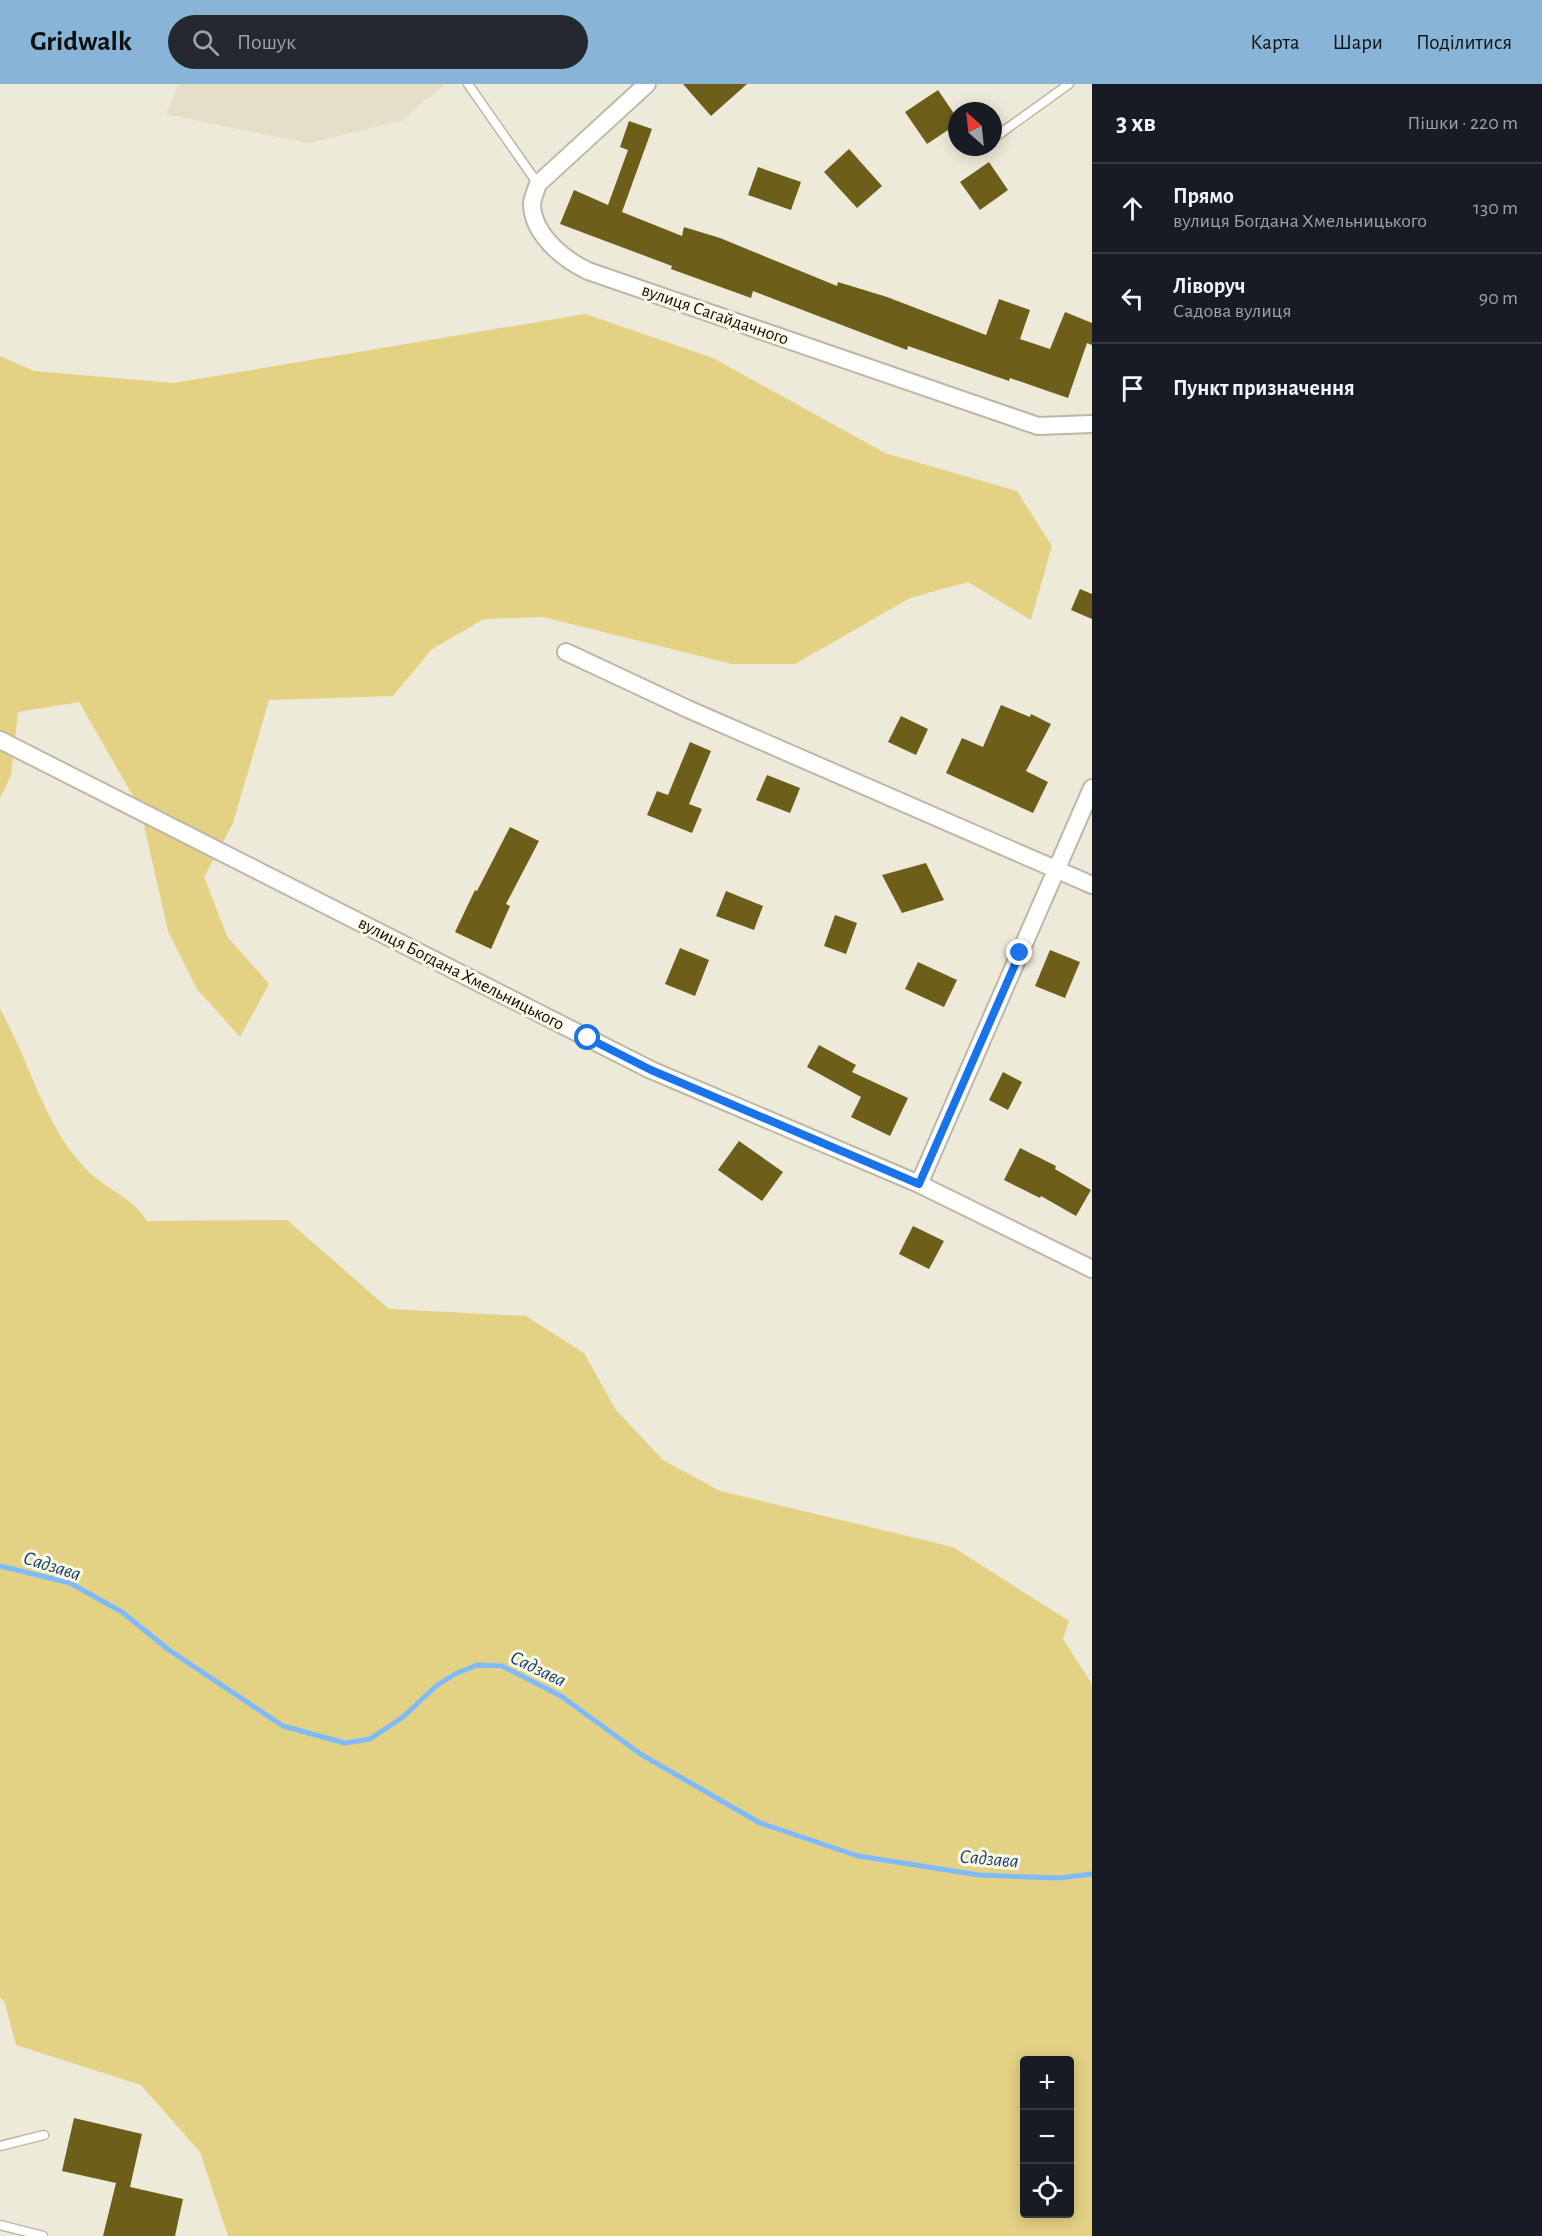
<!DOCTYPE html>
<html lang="uk">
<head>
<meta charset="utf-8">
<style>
  :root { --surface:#171b24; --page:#242831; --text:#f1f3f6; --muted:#9ea1a6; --line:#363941; --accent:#87b4d7 }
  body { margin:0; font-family:"Alegreya Sans",sans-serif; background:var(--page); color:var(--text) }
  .controls { position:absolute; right:18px; bottom:18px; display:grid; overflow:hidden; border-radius:6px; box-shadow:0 3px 15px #0003 }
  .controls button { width:54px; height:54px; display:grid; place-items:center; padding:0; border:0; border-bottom:2px solid var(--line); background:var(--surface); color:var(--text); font:30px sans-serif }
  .compass { position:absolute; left:948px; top:18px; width:54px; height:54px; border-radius:50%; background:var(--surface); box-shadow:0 3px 15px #0003; rotate:333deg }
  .stop { position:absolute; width:18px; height:18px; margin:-14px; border:4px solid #1a73e8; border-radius:50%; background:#fff }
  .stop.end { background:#1a73e8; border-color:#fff; box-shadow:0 2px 6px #0008 }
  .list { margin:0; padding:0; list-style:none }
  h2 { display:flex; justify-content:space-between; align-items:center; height:78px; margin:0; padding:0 24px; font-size:26px }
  h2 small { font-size:20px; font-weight:400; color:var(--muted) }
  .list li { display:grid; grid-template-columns:39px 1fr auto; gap:18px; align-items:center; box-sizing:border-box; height:90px; padding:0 24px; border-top:2px solid var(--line) }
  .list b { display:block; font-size:22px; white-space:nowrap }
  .list p { margin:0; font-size:20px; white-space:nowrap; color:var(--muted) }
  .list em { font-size:20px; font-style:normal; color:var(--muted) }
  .icon { flex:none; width:33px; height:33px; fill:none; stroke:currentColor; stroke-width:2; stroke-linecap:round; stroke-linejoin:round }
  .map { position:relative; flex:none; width:1092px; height:2152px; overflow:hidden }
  header { display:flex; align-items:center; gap:36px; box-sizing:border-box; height:84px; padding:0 30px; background:var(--accent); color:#111 }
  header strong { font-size:28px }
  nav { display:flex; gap:33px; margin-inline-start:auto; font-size:21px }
  .search { width:420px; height:54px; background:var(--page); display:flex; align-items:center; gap:15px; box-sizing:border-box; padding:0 21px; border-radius:33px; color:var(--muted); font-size:22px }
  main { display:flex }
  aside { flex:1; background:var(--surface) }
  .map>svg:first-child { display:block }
  .built { fill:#e4dfc6 }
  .green { fill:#e3d284; fill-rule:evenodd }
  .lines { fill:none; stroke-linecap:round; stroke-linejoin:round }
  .stream { stroke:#7fbafa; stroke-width:5 }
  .building { fill:#6d5e19 }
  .service-casing { stroke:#bcb8a8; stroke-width:11 }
  .minor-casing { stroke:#bcb8a8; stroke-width:20 }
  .service { stroke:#fff; stroke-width:8 }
  .minor { stroke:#fff; stroke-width:16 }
  .route { stroke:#1a73e8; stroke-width:8 }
  .labels { text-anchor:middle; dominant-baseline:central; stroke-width:6; stroke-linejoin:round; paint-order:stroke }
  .street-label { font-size:18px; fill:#0d0c06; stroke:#fbf8e6 }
  .water-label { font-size:20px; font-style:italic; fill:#19426b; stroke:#fbf8e6 }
</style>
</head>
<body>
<header>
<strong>Gridwalk</strong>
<div class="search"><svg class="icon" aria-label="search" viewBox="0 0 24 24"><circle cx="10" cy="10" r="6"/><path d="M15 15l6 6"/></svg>Пошук</div>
<nav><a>Карта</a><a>Шари</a><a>Поділитися</a></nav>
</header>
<main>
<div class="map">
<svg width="1092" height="2152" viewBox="0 0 1092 2152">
  <rect width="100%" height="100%" fill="#eeead9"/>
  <path class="built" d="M179,0H445L401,37L308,59L166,30Z"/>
  <path class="green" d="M585,230L713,274L885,369L1017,407L1052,462L1031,536L968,498L910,514L795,580H732L543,533L484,535L432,565L393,612L269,616L233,739L204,793L227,852L269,900L240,953L197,905L168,847L140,724L79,618L18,628L11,691L0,714V272L34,287L174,299Z
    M0,925C29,976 44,1041 85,1084C104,1105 132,1112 147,1137L287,1136L389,1225L526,1232L584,1269L616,1326L663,1376L720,1407L953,1463L1069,1537L1063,1555L1092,1600V2152H228L200,2068L141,2001L16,1961L5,1919L0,1913ZM1024,1976H1070V2130H1024Z"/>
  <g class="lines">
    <path class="stream" d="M0,1482L70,1499L122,1528L169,1566L283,1642L345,1659L370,1655L403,1633L436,1602L455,1590L477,1581L502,1582L561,1612L642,1671L760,1739L858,1772L979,1791L1059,1794L1092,1790"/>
  </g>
  <path class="building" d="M683,0H747L711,32Z
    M938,6L957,34V40L927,60L905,28Z
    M629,37L652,45L622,128L682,152L684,143L720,154L837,202L838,198L887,213L986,251L999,215L1030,226L1020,255L1050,265L1065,228L1092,239V261L1087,259L1068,314L1010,294L1009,297L908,262L907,266L753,207L751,214L671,185L672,182L560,140L574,106L608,121L628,66L620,63Z
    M849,65L882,102L857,124L824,88Z
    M989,78L1008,106L980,126L960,98Z
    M758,83L801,98L791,126L748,111Z
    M1080,505L1092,510V535L1071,526Z
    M1001,621L1030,633L1031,630L1051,640L1026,687L1048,698L1033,729L946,689L962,654L983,663Z
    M901,632L928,645L916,671L888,658Z
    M690,658L711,667L689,720L702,725L692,749L647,731L657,707L668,711Z
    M767,691L800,704L790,729L756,716Z
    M510,743L539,757L506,820L510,822L491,865L455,848L475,806L477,807Z
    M926,779L944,816L902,829L882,791Z
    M726,807L763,822L754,846L716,832Z
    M835,831L857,839L846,870L824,862Z
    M680,864L709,876L695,912L665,900Z
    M1050,866L1080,878L1065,914L1035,902Z
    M918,878L957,896L944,923L905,905Z
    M819,961L856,981L852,988L908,1014L890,1052L851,1033L861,1013L807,983Z
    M1003,988L1022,998L1008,1026L989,1016Z
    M739,1057L783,1088L762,1117L718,1086Z
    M1020,1064L1056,1082L1055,1085L1091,1106L1076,1132L1041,1112L1040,1114L1004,1096Z
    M913,1142L944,1157L929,1185L899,1170Z
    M74,2034L142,2050L130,2103L183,2115L175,2152H103L116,2099L62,2087Z"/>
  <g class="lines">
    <defs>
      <path id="service" d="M468,0L538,100
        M998,51L1069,0
        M0,2062L44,2051
        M0,2141L43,2152"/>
      <path id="minor" d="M647,0L538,100C536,106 533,113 532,119C532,150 563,175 588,187L1038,342L1092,340
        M566,568L690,626L1092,801
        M0,656L651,986L919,1100L1092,1185
        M919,1100L1092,704"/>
    </defs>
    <use href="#service" class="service-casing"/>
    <use href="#minor" class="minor-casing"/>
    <use href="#service" class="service"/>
    <use href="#minor" class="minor"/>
  </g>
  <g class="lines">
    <path class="route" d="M588,954L651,986L919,1100L1020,869"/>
  </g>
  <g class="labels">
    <g class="street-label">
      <text transform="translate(715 231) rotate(19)">вулиця Сагайдачного</text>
      <text transform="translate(461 890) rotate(27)">вулиця Богдана Хмельницького</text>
    </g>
    <g class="water-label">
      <text transform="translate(52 1482) rotate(17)">Садзава</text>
      <text transform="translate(538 1585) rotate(26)">Садзава</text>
      <text transform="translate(989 1775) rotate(5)">Садзава</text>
    </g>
  </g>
</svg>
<div class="controls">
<button>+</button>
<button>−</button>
<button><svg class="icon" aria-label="locate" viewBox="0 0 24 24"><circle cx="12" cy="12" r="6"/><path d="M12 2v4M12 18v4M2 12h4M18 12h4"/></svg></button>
</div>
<svg class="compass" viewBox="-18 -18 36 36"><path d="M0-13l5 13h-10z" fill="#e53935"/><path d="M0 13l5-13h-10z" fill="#9ea1a6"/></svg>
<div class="stop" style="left:588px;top:954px"></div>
<div class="stop end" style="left:1020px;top:869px"></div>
</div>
<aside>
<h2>3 хв<small>Пішки · 220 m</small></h2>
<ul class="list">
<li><svg class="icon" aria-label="ahead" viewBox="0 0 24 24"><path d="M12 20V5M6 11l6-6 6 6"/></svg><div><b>Прямо</b><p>вулиця Богдана Хмельницького</p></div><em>130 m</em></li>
<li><svg class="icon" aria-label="left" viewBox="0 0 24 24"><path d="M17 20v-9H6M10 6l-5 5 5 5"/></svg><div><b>Ліворуч</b><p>Садова вулиця</p></div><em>90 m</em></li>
<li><svg class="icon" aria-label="arrive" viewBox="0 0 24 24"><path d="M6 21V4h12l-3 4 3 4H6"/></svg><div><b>Пункт призначення</b></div></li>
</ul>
</aside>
</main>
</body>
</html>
